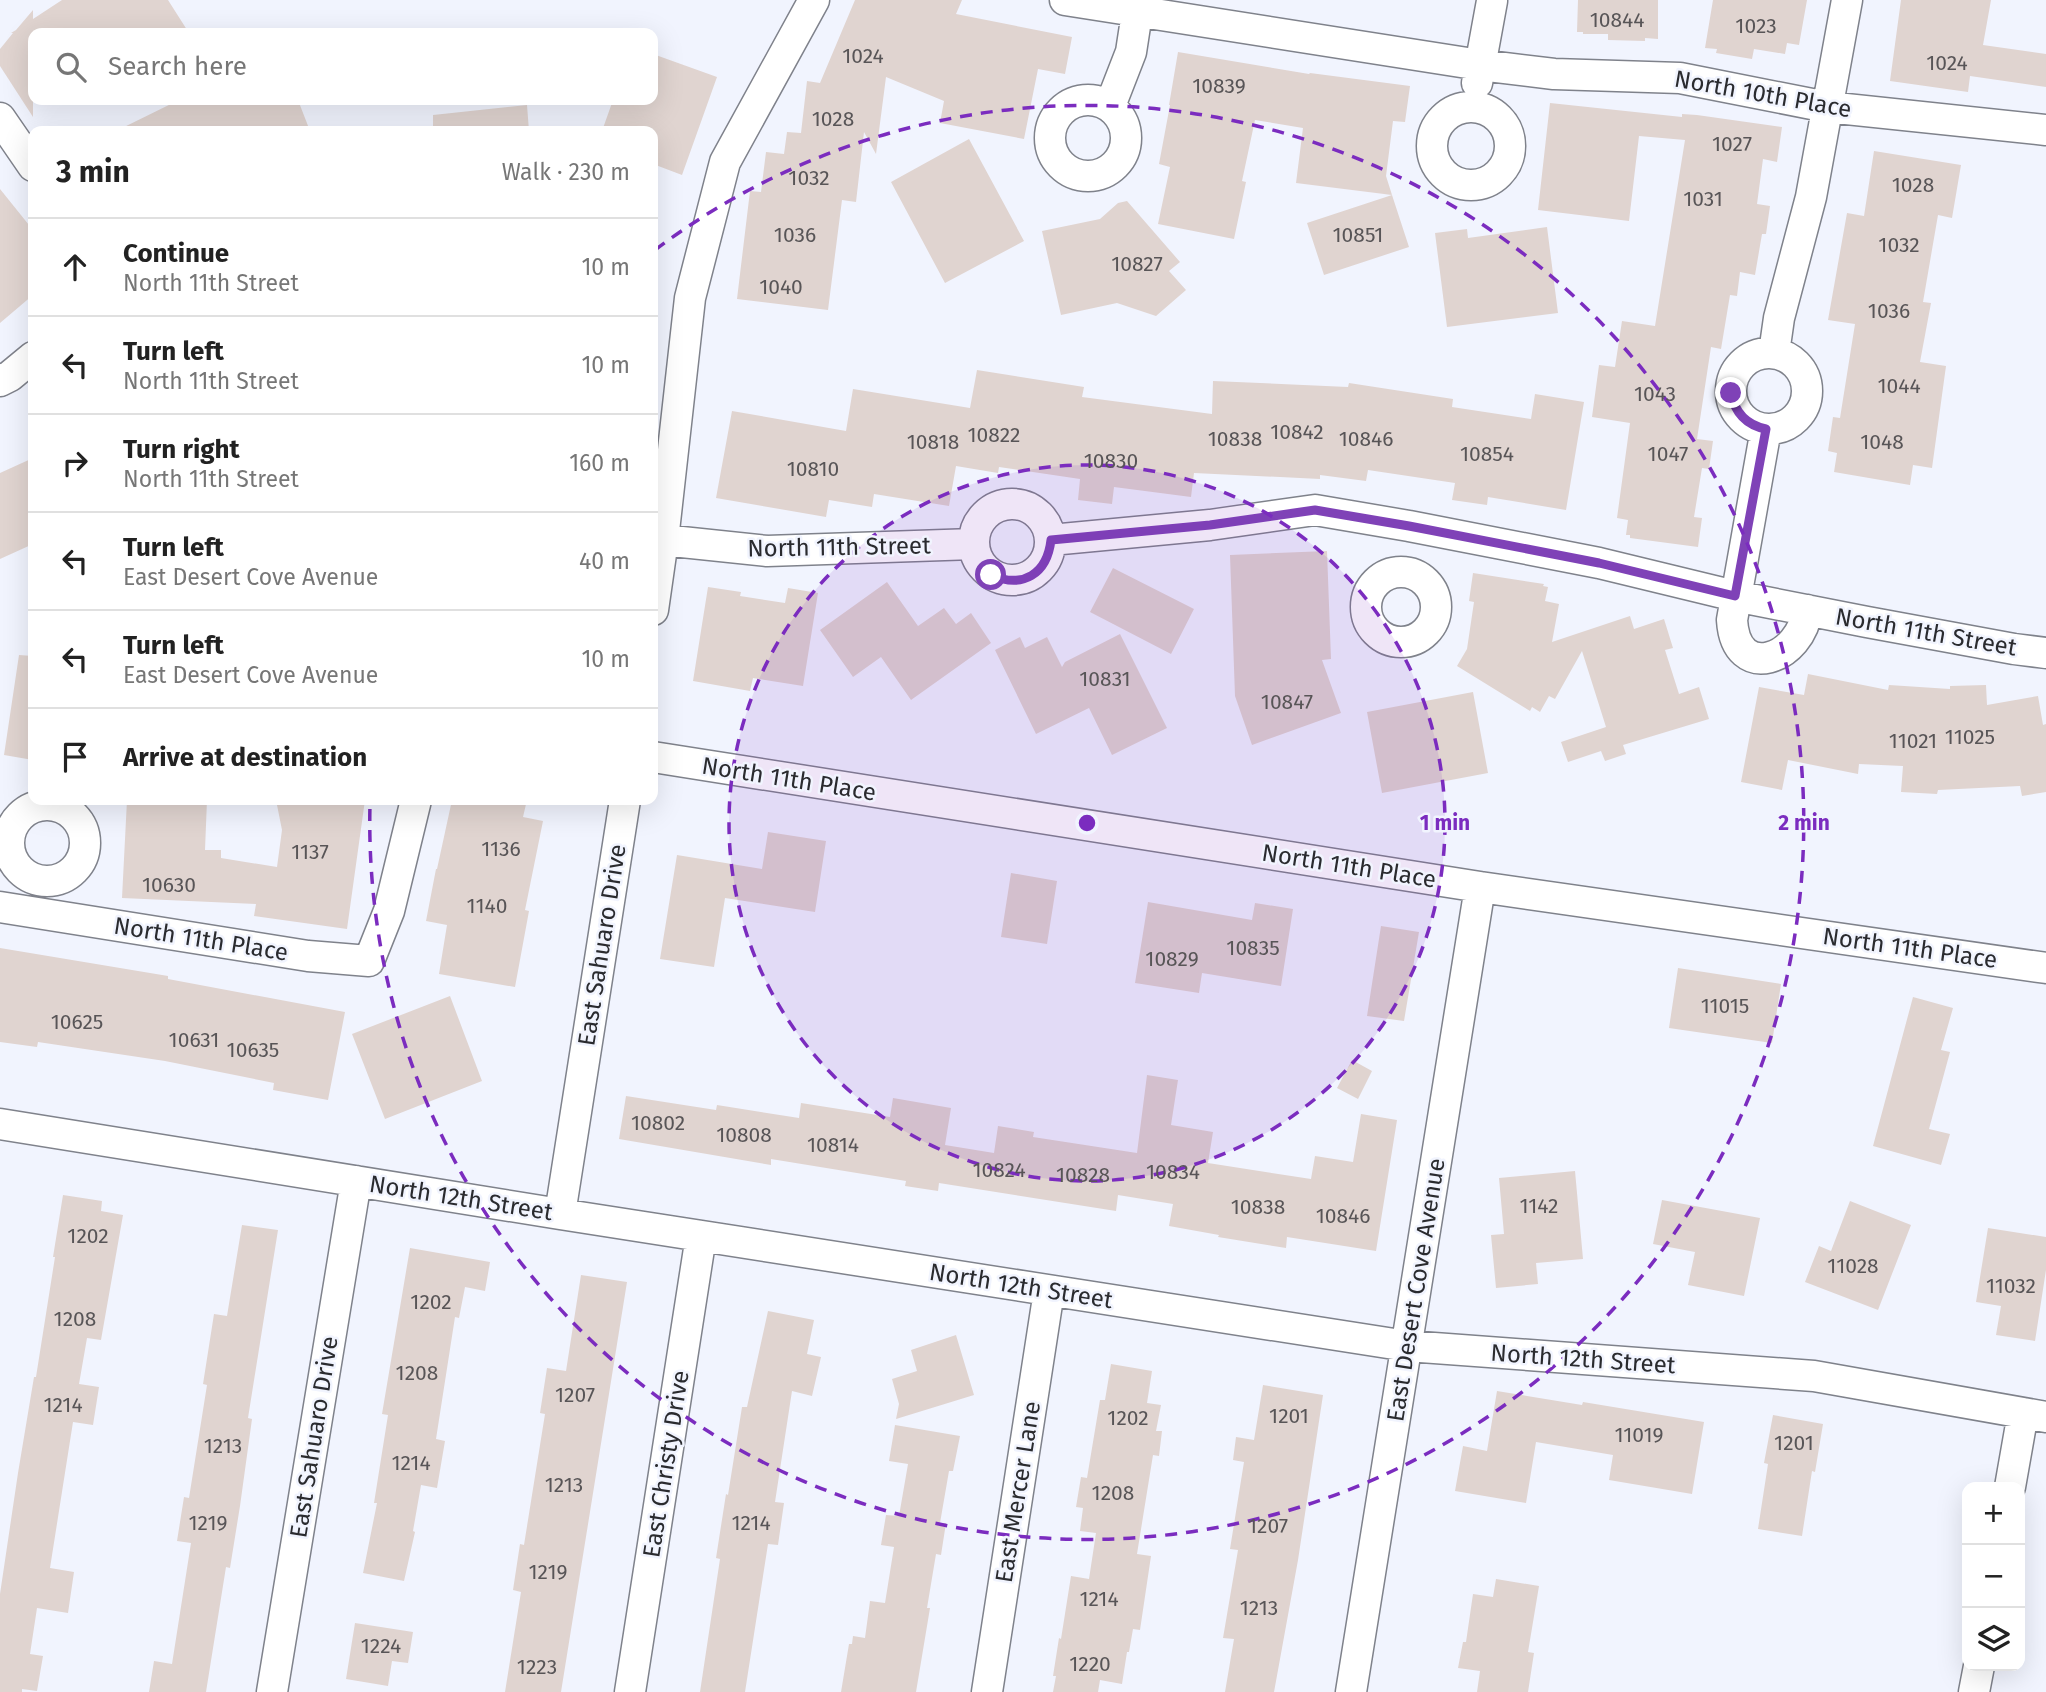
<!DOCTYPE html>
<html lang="en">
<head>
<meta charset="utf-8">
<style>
  :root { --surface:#fff; --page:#f6f6f6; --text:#222; --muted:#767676; --line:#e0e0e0 }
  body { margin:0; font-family:"Fira Sans",sans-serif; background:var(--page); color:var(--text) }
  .controls { position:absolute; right:21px; bottom:21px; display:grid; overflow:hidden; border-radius:14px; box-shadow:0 7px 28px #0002 }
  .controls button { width:63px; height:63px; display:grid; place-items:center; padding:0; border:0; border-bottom:2px solid var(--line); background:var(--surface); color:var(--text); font:35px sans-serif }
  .stop { position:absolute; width:21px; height:21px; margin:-16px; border:5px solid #7f42b7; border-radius:50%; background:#fff }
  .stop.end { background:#7f42b7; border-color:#fff; box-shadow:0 2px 7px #0008 }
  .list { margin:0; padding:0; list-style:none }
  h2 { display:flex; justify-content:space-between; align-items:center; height:91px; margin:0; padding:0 28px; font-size:30px }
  h2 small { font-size:23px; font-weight:400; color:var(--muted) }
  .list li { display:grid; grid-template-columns:46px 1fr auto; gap:21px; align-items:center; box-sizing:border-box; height:98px; padding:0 28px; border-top:2px solid var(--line) }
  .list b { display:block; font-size:26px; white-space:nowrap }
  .list p { margin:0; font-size:23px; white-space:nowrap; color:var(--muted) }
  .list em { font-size:23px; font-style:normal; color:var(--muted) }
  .icon { flex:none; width:38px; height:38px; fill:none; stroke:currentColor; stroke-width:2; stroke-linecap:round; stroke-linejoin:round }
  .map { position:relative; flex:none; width:2046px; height:1692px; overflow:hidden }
  .search { position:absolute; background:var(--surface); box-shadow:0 7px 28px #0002; left:28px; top:28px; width:630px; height:77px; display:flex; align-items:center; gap:18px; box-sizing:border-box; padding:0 24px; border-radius:14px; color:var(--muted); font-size:26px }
  .panel { position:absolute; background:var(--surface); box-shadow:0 7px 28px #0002; left:28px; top:126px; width:630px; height:679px; border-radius:14px }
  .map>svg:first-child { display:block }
  .building { fill:#e0d4d0 }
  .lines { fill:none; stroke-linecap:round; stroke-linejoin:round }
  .minor-casing { stroke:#7f828b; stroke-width:33 }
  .minor { stroke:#fff; stroke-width:30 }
  .route { stroke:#7f42b7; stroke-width:9 }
  .ring { fill:none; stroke:#7b2cbf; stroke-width:3.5; stroke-dasharray:12 9 }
  .labels { text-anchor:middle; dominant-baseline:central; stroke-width:5; stroke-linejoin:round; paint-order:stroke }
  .number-label { font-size:21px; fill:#585557 }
  .street-label { font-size:24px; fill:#2a2b2f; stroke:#f1f4fe }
  .centre { fill:#7b2cbf; stroke:#f1f4fe; stroke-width:3.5 }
  .ring-label { font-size:21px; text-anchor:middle; font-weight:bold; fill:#7b2cbf; stroke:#f1f4fe; stroke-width:5; stroke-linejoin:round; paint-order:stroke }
</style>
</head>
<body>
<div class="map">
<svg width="2046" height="1692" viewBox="0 0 2046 1692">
  <rect width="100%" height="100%" fill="#f1f4fe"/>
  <path class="building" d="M62,0H168L189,33H33V117L0,66V49L13,33H11L16,30L33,10V19Z
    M855,0H962L956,14L1072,37L1065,74L1038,69L1024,139L940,123L944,101L886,77L876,154L864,132L856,202L842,200L828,310L737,299L750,191L761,192L766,152L784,154L787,132L801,133L807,81L820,83Z
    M1578,0H1658V39L1645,38V41L1608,40V34H1583V32H1577Z
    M1713,0H1807L1799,45L1787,43L1785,54L1754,49L1752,59L1716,53L1717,49L1705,48Z
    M1901,0H1991L1983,45L2046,54V87L1970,76L1968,92L1890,81Z
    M1178,52L1309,74L1310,73L1410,86L1405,122L1393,121L1386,176L1392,195L1296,183L1303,128L1255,120L1242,181L1246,182L1234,239L1158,224L1170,167L1159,164L1170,105H1169Z
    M653,54L717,77L682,175L653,164V131H602L613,100H653Z
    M179,100H298L310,131H116Z
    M1550,103L1682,117V114L1697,115L1782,127L1777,162L1763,159L1757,204L1770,206L1766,234H1762L1755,275L1740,272L1737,296L1730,295L1721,349L1711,347L1697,439L1713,441L1709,469L1702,468L1694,517L1702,518L1698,547L1630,538V535H1626L1628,520L1617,518L1630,423L1592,417L1599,365L1615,367L1622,321L1655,326L1685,140L1639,136L1629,221L1538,210Z
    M527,105L529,131H433V115Z
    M969,139L1024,241L945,283L891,182Z
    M1874,151L1961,165L1952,218L1938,215L1923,302L1931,303L1920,362L1946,366L1932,468L1913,465L1910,485L1834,472L1837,453L1828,451L1833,417L1840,418L1855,324L1828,320L1847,213L1864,216Z
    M0,189L33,230V295L0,323Z
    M1392,195L1409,247L1324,275L1307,223Z
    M1127,201L1180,262L1169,271L1186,290L1156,316L1117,303L1061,315L1042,231L1100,219L1118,203Z
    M1547,227L1558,313L1447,327L1435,233L1467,229L1468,238Z
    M977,370L1084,387L1082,397L1212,414L1213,381L1348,387L1349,383L1453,399L1452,407L1531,419L1535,394L1584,402L1566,510L1488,497L1487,505L1452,500L1455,483L1368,470L1366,481L1320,475V479L1194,473L1191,497L1114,487L1112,504L1078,500L1080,479L999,467L998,473L956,466L949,506L874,494L872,507L829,500L826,517L716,498L732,411L846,431L853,389L970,408Z
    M33,458V544L0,559V473Z
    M1327,551L1331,659L1322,660L1341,713L1252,745L1235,696L1230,555Z
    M1113,568L1194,609L1171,654L1090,612Z
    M1473,573L1544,584L1543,586L1548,587L1545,601L1559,604L1552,642L1630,616L1634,629L1664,619L1673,648L1665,650L1679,694L1699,687L1709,719L1623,745L1626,754L1605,761L1601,751L1568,762L1561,742L1606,727L1582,651L1555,699L1549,696L1540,712L1532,707L1530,711L1457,666L1467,649L1474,602L1469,601Z
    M887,582L918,626L944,608L956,624L971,613L991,643L911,700L881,657L853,677L820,630Z
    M708,587L741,592L740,596L785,603L788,588L818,593L803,686L753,678L750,691L693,681Z
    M1120,634L1167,728L1112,755L1089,708L1036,734L995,650L1020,637L1025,648L1047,637L1062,667L1065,662Z
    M19,655L33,656V760L4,755Z
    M1808,674L1888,690L1889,685L1950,689V686L1986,685L1987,705L2038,696L2043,725L2046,724V792L2022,796L2020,786L1938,790L1937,794L1901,792L1903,766L1859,764L1858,774L1788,760L1782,790L1741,782L1759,687L1804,695Z
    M1473,692L1488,773L1382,793L1367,712Z
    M127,800H207L205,850H221V858L277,867L282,830L276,800H365L347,929L254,916L256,904L122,898Z
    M452,800H527L523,817L543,821L525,910L529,911L515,987L439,974L447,925L426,921L436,869H437Z
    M768,832L826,841L815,912L725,898L714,967L660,959L677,855L762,869Z
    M1011,873L1057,881L1047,944L1001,937Z
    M1148,902L1252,920L1255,903L1293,909L1281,986L1202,973L1199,993L1135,983Z
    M1381,926L1419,932L1404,1021L1367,1016Z
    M0,948L168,976V979L345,1012L328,1100L273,1090L274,1083L165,1061L38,1042L37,1047L0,1042Z
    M1678,968L1781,984L1772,1043L1669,1028Z
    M450,996L482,1081L385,1119L352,1034Z
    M1913,997L1953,1008L1941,1050L1950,1052L1929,1129L1950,1134L1941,1165L1873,1146Z
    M1352,1060L1372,1071L1358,1099L1337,1088Z
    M1147,1075L1178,1080L1171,1125L1213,1132L1208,1163L1311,1179L1315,1156L1353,1162L1361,1114L1397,1120L1376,1251L1287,1237L1286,1248L1218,1237L1219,1235L1169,1226L1173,1204L1118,1195L1116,1211L939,1183L938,1191L905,1186L906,1181L771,1159V1165L619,1139L626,1096L716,1110L717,1105L799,1118L801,1103L890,1117L893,1098L951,1108L945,1145L994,1153L998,1126L1034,1132L1033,1137L1137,1153Z
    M1575,1171L1583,1259L1536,1263L1538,1284L1496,1288L1491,1235L1504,1234L1499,1178Z
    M63,1195L102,1201L101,1211L123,1215L101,1340L87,1338L79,1384L99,1387L93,1425L73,1422L50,1568L74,1572L68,1613L37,1608L30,1654L43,1656L37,1691L22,1689V1692H0V1594L18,1473L34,1377H36L55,1257H53Z
    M1662,1200L1760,1218L1744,1296L1688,1285L1695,1252L1653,1244Z
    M1850,1201L1911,1225L1878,1310L1805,1282L1819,1246L1831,1251Z
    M242,1225L278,1230L248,1418L252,1419L240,1506L230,1568L226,1567L206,1692H149L154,1661L172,1664L191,1543L177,1541L184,1497L189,1498L207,1385L203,1384L214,1314L227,1316Z
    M1988,1228L2046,1237V1270L2035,1341L1996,1335L2001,1306L1976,1302Z
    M410,1248L490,1262L485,1291L465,1287L459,1318L455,1317L436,1439L445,1441L437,1488L421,1485L413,1531L415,1532L404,1581L363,1573L377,1503H374L388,1415L382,1414Z
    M581,1275L627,1282L561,1692H505L521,1592L513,1590L520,1544L524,1545L545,1414L540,1413L547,1368L566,1371Z
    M768,1311L814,1320L807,1354L821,1357L812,1396L792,1391L775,1502L784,1503L778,1545L768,1544L745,1692H700L720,1559L716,1558L726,1494L728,1495L742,1407H747Z
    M956,1335L974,1395L896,1419L899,1404L892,1379L917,1371L911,1350Z
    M1111,1364L1152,1371L1147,1403L1161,1405L1156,1431H1162L1159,1456L1153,1455L1137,1554L1151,1556L1140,1630L1133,1629L1129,1652H1127L1122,1684L1100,1680L1098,1692H1053L1056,1676H1053L1059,1638L1061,1639L1071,1576L1089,1579L1096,1533L1080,1531L1083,1508L1076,1507L1081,1477L1087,1478L1100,1400H1105Z
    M1263,1385L1323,1395L1298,1560L1274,1692H1225L1234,1639L1223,1638L1238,1550L1230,1549L1244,1462L1233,1460L1236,1437L1254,1440Z
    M1497,1391L1582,1405L1583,1402L1704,1422L1692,1494L1609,1480L1613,1455L1536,1442L1526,1503L1455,1491L1463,1446L1487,1451Z
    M1773,1415L1823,1424L1815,1472L1812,1471L1802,1536L1758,1529L1768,1464L1764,1463Z
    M895,1425L960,1436L953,1471H949L940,1523H946L941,1555L936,1554L927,1608H930L916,1692H841L849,1644H852L853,1636L865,1638L870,1601L885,1603L894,1547L881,1545L886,1515L899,1516L908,1464L889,1461Z
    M1496,1579L1539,1586L1528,1652L1534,1653L1528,1692H1477L1480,1671L1458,1668L1463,1642H1466L1473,1594L1493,1597Z
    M355,1623L413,1632L408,1663L392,1661L388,1686L346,1679Z"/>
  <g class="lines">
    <defs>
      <path id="minor" d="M1065,0L1480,65L1554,74L1680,78L1827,107L2046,130
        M1477,83L1492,1
        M1050 138a38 38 0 1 1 76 0a38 38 0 1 1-76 0Z
        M1110,106L1131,52L1137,13
        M1432 146a39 39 0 1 1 78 0a39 39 0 1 1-78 0Z
        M0,118L33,166
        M1731 391a38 38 0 1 1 76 0a38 38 0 1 1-76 0Z
        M1774,353L1779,318L1811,197L1847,0
        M0,381L10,376L33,357
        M1766,429L1732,620C1736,684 1802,659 1807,610
        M974 542a38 38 0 1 1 76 0a38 38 0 1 1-76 0Z
        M653,539L767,551L974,544
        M1051,540L1210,525L1315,510L1409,526L1599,563L1735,596L1867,622L2014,649L2046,653
        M1366 607a35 35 0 1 1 70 0a35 35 0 1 1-70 0Z
        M653,610L663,540L690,298L725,162L814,0
        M653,757L1480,887L2046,968
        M9 843a38 38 0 1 1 76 0a38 38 0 1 1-76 0Z
        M0,907L308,956L369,961L389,911L416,800
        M0,1124L560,1214L1407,1346L1814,1376L2046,1417
        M560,1214L625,800
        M2010,1487L2023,1413
        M272,1692L356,1181
        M630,1692L701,1236
        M987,1692L1049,1291
        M1351,1692L1480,887
        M1974,1692L1979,1666"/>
    </defs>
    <use href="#minor" class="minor-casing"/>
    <use href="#minor" class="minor"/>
  </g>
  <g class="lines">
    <path class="route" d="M991,575C1023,589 1047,574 1051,540L1210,525L1315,510L1409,526L1599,563L1735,596L1766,429C1746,425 1735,413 1731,393"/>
  </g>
  <circle cx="1087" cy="823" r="358" fill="#7b2cbf" fill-opacity=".12"/>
  <g class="ring">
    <circle cx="1087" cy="823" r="358"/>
    <path d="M655 250A717 717 0 1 1 370 804"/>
  </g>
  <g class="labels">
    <g class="number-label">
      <text x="1617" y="20">10844</text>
      <text x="1756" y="26">1023</text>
      <text x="863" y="56">1024</text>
      <text x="1947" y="63">1024</text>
      <text x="1219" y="86">10839</text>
      <text x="833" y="119">1028</text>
      <text x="1732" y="144">1027</text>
      <text x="809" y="178">1032</text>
      <text x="1913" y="185">1028</text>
      <text x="1703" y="199">1031</text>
      <text x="795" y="235">1036</text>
      <text x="1358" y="235">10851</text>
      <text x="1899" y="245">1032</text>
      <text x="1137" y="264">10827</text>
      <text x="781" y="287">1040</text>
      <text x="1889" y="311">1036</text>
      <text x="1899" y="386">1044</text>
      <text x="1655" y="394">1043</text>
      <text x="1297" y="432">10842</text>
      <text x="994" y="435">10822</text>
      <text x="1235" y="439">10838</text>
      <text x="1366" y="439">10846</text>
      <text x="933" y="442">10818</text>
      <text x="1882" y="442">1048</text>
      <text x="1487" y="454">10854</text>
      <text x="1668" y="454">1047</text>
      <text x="1111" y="461">10830</text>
      <text x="813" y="469">10810</text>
      <text x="1105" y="679">10831</text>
      <text x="1287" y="702">10847</text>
      <text x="1970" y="737">11025</text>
      <text x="1913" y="741">11021</text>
      <text x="501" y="849">1136</text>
      <text x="310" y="852">1137</text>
      <text x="169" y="885">10630</text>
      <text x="487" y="906">1140</text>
      <text x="1253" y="948">10835</text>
      <text x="1172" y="959">10829</text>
      <text x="1725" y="1006">11015</text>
      <text x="77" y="1022">10625</text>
      <text x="194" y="1040">10631</text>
      <text x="253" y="1050">10635</text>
      <text x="658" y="1123">10802</text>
      <text x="744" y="1135">10808</text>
      <text x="833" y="1145">10814</text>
      <text x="999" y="1170">10824</text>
      <text x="1173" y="1172">10834</text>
      <text x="1083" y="1175">10828</text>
      <text x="1539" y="1206">1142</text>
      <text x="1258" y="1207">10838</text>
      <text x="1343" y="1216">10846</text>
      <text x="88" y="1236">1202</text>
      <text x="1853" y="1266">11028</text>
      <text x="2011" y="1286">11032</text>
      <text x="431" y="1302">1202</text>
      <text x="75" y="1319">1208</text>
      <text x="417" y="1373">1208</text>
      <text x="575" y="1395">1207</text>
      <text x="63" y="1405">1214</text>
      <text x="1289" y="1416">1201</text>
      <text x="1128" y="1418">1202</text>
      <text x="1639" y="1435">11019</text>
      <text x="1794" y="1443">1201</text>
      <text x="223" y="1446">1213</text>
      <text x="411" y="1463">1214</text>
      <text x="564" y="1485">1213</text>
      <text x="1113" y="1493">1208</text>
      <text x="208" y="1523">1219</text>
      <text x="751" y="1523">1214</text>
      <text x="1268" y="1526">1207</text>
      <text x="548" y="1572">1219</text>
      <text x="1099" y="1599">1214</text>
      <text x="1259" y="1608">1213</text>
      <text x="381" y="1646">1224</text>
      <text x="1090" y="1664">1220</text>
      <text x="537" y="1667">1223</text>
    </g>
    <g class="street-label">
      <text transform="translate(1763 94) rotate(10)">North 10th Place</text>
      <text transform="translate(839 547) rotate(-1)">North 11th Street</text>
      <text transform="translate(1926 632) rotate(10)">North 11th Street</text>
      <text transform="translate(789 779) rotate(9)">North 11th Place</text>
      <text transform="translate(1349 866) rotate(9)">North 11th Place</text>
      <text transform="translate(201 939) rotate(9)">North 11th Place</text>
      <text transform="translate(602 945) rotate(-81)">East Sahuaro Drive</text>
      <text transform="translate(1910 948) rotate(8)">North 11th Place</text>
      <text transform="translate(461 1198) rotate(9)">North 12th Street</text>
      <text transform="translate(1021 1286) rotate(9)">North 12th Street</text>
      <text transform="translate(1416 1290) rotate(-81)">East Desert Cove Avenue</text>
      <text transform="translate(1583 1359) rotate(4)">North 12th Street</text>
      <text transform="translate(314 1437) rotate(-81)">East Sahuaro Drive</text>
      <text transform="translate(666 1464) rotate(-81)">East Christy Drive</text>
      <text transform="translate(1018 1492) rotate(-81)">East Mercer Lane</text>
    </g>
  </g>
  <circle cx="1087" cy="823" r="10" class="centre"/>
  <g class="ring-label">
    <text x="1445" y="830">1 min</text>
    <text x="1804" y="830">2 min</text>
  </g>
</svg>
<div class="controls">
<button>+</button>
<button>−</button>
<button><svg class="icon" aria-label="layers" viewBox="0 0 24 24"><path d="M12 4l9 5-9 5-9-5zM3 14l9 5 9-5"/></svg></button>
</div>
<div class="stop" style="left:991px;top:575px"></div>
<div class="stop end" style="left:1731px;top:393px"></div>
<div class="search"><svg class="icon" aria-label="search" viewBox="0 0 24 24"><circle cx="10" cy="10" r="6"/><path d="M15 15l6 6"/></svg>Search here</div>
<section class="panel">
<h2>3 min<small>Walk · 230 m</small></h2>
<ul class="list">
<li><svg class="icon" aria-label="ahead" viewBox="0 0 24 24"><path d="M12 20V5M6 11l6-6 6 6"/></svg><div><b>Continue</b><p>North 11th Street</p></div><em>10 m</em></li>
<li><svg class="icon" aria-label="left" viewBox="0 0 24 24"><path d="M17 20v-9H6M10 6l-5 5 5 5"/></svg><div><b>Turn left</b><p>North 11th Street</p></div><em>10 m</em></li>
<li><svg class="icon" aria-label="right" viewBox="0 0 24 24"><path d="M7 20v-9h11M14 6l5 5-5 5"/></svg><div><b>Turn right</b><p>North 11th Street</p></div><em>160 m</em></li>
<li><svg class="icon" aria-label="left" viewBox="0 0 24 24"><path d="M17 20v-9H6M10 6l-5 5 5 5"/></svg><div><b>Turn left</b><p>East Desert Cove Avenue</p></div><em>40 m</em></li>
<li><svg class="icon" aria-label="left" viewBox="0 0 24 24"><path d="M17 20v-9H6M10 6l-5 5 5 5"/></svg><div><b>Turn left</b><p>East Desert Cove Avenue</p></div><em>10 m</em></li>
<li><svg class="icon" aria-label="arrive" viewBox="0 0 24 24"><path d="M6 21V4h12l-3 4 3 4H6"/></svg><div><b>Arrive at destination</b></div></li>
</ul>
</section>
</div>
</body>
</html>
